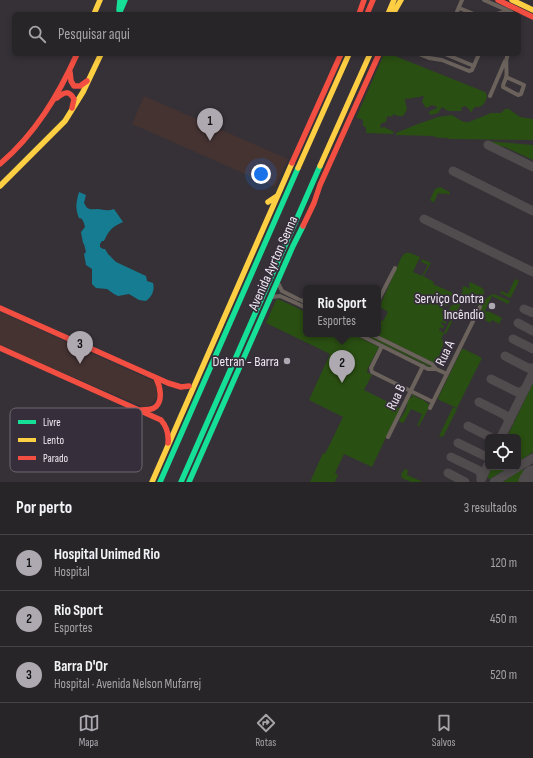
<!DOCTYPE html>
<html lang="pt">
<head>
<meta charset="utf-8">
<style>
  :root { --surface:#282529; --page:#343135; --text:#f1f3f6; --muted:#a5a5a8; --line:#444246; --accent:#aea9b1 }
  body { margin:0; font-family:"Sofia Sans Condensed",sans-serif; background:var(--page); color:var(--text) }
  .controls { position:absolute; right:12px; bottom:12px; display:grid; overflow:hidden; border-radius:6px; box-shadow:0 2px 6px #0003 }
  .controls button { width:36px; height:36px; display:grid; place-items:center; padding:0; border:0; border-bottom:1px solid var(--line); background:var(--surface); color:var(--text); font:20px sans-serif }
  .you { position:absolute; left:261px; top:174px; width:14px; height:14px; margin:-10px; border:3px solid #fff; border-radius:50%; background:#1a73e8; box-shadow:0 0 0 6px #1a73e833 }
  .badge { display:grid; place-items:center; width:26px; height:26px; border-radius:50%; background:var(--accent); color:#111; font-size:13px; font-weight:700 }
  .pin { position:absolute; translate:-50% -33px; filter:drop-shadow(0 1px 2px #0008) }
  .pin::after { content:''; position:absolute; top:21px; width:14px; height:12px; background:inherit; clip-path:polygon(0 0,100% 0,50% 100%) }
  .popup { position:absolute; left:303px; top:285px; width:78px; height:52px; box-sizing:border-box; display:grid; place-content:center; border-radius:6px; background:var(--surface); filter:drop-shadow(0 1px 3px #0005); font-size:13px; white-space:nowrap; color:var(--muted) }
  .popup b { font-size:15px; color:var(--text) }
  .popup::after { content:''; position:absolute; left:50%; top:100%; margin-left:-8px; border:8px solid transparent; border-top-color:var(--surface) }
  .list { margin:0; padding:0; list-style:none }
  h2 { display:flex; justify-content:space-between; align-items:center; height:52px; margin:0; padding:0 16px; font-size:17px }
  h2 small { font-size:13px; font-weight:400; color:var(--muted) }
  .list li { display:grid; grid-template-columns:26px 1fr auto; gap:12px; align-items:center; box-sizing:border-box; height:56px; padding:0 16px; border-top:1px solid var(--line) }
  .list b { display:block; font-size:15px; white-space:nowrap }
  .list p { margin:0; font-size:13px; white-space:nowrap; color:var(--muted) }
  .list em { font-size:13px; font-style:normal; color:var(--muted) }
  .icon { flex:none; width:22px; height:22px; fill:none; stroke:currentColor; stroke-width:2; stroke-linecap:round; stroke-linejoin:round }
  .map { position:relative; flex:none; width:533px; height:482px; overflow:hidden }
  .search { position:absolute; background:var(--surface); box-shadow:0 2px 6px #0003; left:12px; right:12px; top:12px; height:44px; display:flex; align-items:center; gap:10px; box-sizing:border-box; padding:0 14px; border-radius:6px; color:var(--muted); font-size:15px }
  .sheet { height:220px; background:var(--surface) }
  nav { display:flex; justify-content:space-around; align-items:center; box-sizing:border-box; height:56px; border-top:1px solid var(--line); background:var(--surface); font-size:11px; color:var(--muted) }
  nav a { display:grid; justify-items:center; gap:2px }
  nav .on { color:var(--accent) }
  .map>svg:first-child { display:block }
  .medical { fill:#453332 }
  .green { fill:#2a4f12; fill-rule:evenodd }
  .water { fill:#167c91 }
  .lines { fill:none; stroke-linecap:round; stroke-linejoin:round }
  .taxiway { stroke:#504c4e; stroke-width:9 }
  .runway { stroke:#504c4e; stroke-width:23 }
  .street { stroke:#6b625c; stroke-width:4 }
  .fast { stroke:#16e098; stroke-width:5.5 }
  .slow { stroke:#ffcf43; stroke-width:5.5 }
  .jam { stroke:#f24e42; stroke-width:5.5 }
  .poi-dot { fill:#aea9b1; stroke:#362e3a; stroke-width:1.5 }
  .labels { text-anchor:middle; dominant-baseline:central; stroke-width:3.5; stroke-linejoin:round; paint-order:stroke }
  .street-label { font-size:14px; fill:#efeaf2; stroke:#362e3a }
  .poi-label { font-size:14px; fill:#efeaf2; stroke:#362e3a; text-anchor:end }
  .key { fill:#362e3a; stroke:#6e6671; stroke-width:1 }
  .key-label { font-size:11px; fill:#efeaf2 }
</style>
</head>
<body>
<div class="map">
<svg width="533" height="482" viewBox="0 0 533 482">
  <rect width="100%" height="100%" fill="#353137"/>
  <path class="medical" d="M144,96L288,159L275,187L132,124Z
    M0,312L153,381L157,385L158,391L157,396L154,401L150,405L145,407L141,406L0,346Z"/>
  <path class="green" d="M384,54H390L485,92L487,95C486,102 483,108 475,107L473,109L471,113L469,109L465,106L462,107L461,111H448L442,107L438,113L431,115L428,112L437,108V107L432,105L426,108L422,102L424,96L407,99L405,98V100L407,110L403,116H397L395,114L390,117L387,116L386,122L382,123L380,126L382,128L384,127L394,132L393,134L366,133V127L363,126V120L361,119L356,118Z
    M505,109H509L520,117L533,119V140L451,139C444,137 439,139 433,136L396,135V133L418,124L438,117L452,115L458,119L464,122H469L491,113H501Z
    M487,141L533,145V160L505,147L489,144Z
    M440,187L450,192L449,195L446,193V195L444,193L443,194L438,193L434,202L436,204L430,200L435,189Z
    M406,253H410L420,257L413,272L422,276L428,265L421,262L422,259L431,263L424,275L423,276L434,282L433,284L462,297L461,294L463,292L462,290L463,287L465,286L470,289L469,284L470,282C487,290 487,288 479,305L466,300L463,298V302L461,303L446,334L444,333L441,339L443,340V345L439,356L442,358L444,364L443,367L375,334H378V319L383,321L388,312L380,307L382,301L401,258L404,254ZM452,297L454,301L459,300V302C451,304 447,309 449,317L451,318L444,333L439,330L440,327L443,329L444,326L441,324L442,322L446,324V321H443V317H446V314H442V311H446V310L442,308L443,305L447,306L448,305L445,302L447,300L450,303L451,302L450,298Z
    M515,279L519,281L511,297L510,298L500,293L501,291L508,294Z
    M494,294L510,301L508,304L492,296L485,311L487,312L488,311L502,318L499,324L492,320L490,323L485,320L486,317L481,315L480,318L477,317C481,308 484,296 494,294Z
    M278,299L306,312V334H352L379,347L368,368L367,372L372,375L364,390L400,408L372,467L344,454L335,473L338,475L335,482H310L323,453L325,454L329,446L343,417L309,400L330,354L266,323L276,300Z
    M371,336L431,366L432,367H430L371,338Z
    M462,349H464L482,358L457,408L439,400L438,398Z
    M533,383V452L518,462V437H507Z
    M411,395H415L414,396L423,400L429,404C428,412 423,418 419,426H417L422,414L411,409L404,422L402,423L399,421C401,417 405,413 406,408C408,404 406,403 409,397L413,398V397L411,396Z
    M453,407L457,409L443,437L439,436Z
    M492,467H509L490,479L488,478V476Z
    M405,469L408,470L407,475L421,481V482H411L402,478L401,474Z
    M521,470H524L525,472L520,482H503Z"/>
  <path class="water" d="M79,192L86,195L84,203L87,208C91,210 93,209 97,209C104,209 105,212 114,209L123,222C112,227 109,230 104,241H102L100,244V247L103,249H105L108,254L116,262L146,276L147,281L153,283C155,290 152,297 146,301L139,300L129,294L118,296L114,294L107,289L96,288L92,284V269L86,265L84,254L86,252L84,244L83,243L81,232L85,227C84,223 83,218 79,218C75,208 76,203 79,192Z"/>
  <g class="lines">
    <path class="taxiway" d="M488,145L533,167
      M453,171L533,211
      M424,219L533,272
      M524,309L533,313
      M518,323L533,331
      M513,339L533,349
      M505,356L528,368H533
      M491,379L517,392H521L526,388
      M479,402L505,415L507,417L509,422
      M468,426L490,437
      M501,437L533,373
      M458,443L485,456H488
      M451,457L478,470L481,474V480
      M518,467L533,458
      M448,473L465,482
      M481,480L488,465
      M494,482L518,467"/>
    <path class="runway" d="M530,482L533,477"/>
    <path class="street" d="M484,0L511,12L512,14
      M459,8L474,14
      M456,14L462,0
      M497,14L507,11
      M419,54L429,58L442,60L469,71L472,70L479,54
      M445,54L474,66
      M506,77L524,85L521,94L518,95L503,87C503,83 505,81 506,78C508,70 504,62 508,54
      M490,96L505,61
      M278,283L282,291L298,299
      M271,297L280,296L296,303
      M301,300L306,303
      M378,301L395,268
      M298,304L306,308
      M358,334L428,369H436L447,374
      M371,334L432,364L436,369
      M382,346L371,368L372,372L433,402
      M430,408L480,307
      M388,437L423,366"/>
    <path class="fast" d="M119,10L120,0
      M119,14L125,0
      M160,482L298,168
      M181,482L320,166
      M189,482L293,246L303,226"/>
    <path class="slow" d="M512,0L533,10
      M94,14L100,0
      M388,14L394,0
      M393,14L401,0
      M320,166L370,54
      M298,168L349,54
      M0,186L65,121L83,92L101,54
      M268,202L277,196
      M152,482L292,163"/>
    <path class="jam" d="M498,0L533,17
      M359,14L364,0
      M367,14L373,0
      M70,72L71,81L74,86H80L87,81
      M57,98C64,92 69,90 74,99L72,108
      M292,163L341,54
      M0,164C35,134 58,96 77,54
      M303,226L314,203L320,185L379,54
      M0,308L168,383L181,387L189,386
      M0,348L161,420C167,427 169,434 168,443
      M141,410C145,410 150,410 154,408C164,402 160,386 156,378"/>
  </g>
  <g class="poi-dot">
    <circle cx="492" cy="306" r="4"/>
    <circle cx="287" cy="361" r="4"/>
  </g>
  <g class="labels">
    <g class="street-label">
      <text transform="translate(273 263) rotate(-66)">Avenida Ayrton Senna</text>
      <text transform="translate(445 353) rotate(-64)">Rua A</text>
      <text transform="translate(396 397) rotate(-64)">Rua B</text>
    </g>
    <g class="poi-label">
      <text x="484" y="298">Serviço Contra<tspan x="484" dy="16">Incêndio</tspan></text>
      <text x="279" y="361">Detran - Barra</text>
    </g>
  </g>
  <rect x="10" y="408" width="132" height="64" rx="6" class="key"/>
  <rect x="18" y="420" width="18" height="4" fill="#16e098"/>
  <rect x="18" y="438" width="18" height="4" fill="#ffcf43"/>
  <rect x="18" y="456" width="18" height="4" fill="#f24e42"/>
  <g class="key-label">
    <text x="43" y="426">Livre</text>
    <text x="43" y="444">Lento</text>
    <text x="43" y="462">Parado</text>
  </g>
</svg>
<div class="controls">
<button><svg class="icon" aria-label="locate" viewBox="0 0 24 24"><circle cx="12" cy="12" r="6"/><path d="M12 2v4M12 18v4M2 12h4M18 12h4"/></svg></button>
</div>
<div class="you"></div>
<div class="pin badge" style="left:210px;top:141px">1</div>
<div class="pin badge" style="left:342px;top:383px">2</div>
<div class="popup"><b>Rio Sport</b>Esportes</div>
<div class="pin badge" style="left:80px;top:364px">3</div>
<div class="search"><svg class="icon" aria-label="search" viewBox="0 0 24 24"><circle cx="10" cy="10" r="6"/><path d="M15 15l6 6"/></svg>Pesquisar aqui</div>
</div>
<section class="sheet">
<h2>Por perto<small>3 resultados</small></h2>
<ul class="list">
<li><span class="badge">1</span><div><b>Hospital Unimed Rio</b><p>Hospital</p></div><em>120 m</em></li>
<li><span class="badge">2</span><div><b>Rio Sport</b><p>Esportes</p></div><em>450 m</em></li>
<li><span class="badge">3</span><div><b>Barra D'Or</b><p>Hospital · Avenida Nelson Mufarrej</p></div><em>520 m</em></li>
</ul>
</section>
<nav>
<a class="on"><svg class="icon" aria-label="map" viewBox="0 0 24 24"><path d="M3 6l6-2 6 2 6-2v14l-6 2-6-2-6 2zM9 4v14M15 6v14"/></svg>Mapa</a>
<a><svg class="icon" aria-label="directions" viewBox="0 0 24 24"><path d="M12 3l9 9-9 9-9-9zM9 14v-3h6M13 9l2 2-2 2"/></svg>Rotas</a>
<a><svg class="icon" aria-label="saved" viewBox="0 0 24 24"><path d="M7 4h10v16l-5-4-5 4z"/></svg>Salvos</a>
</nav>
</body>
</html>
